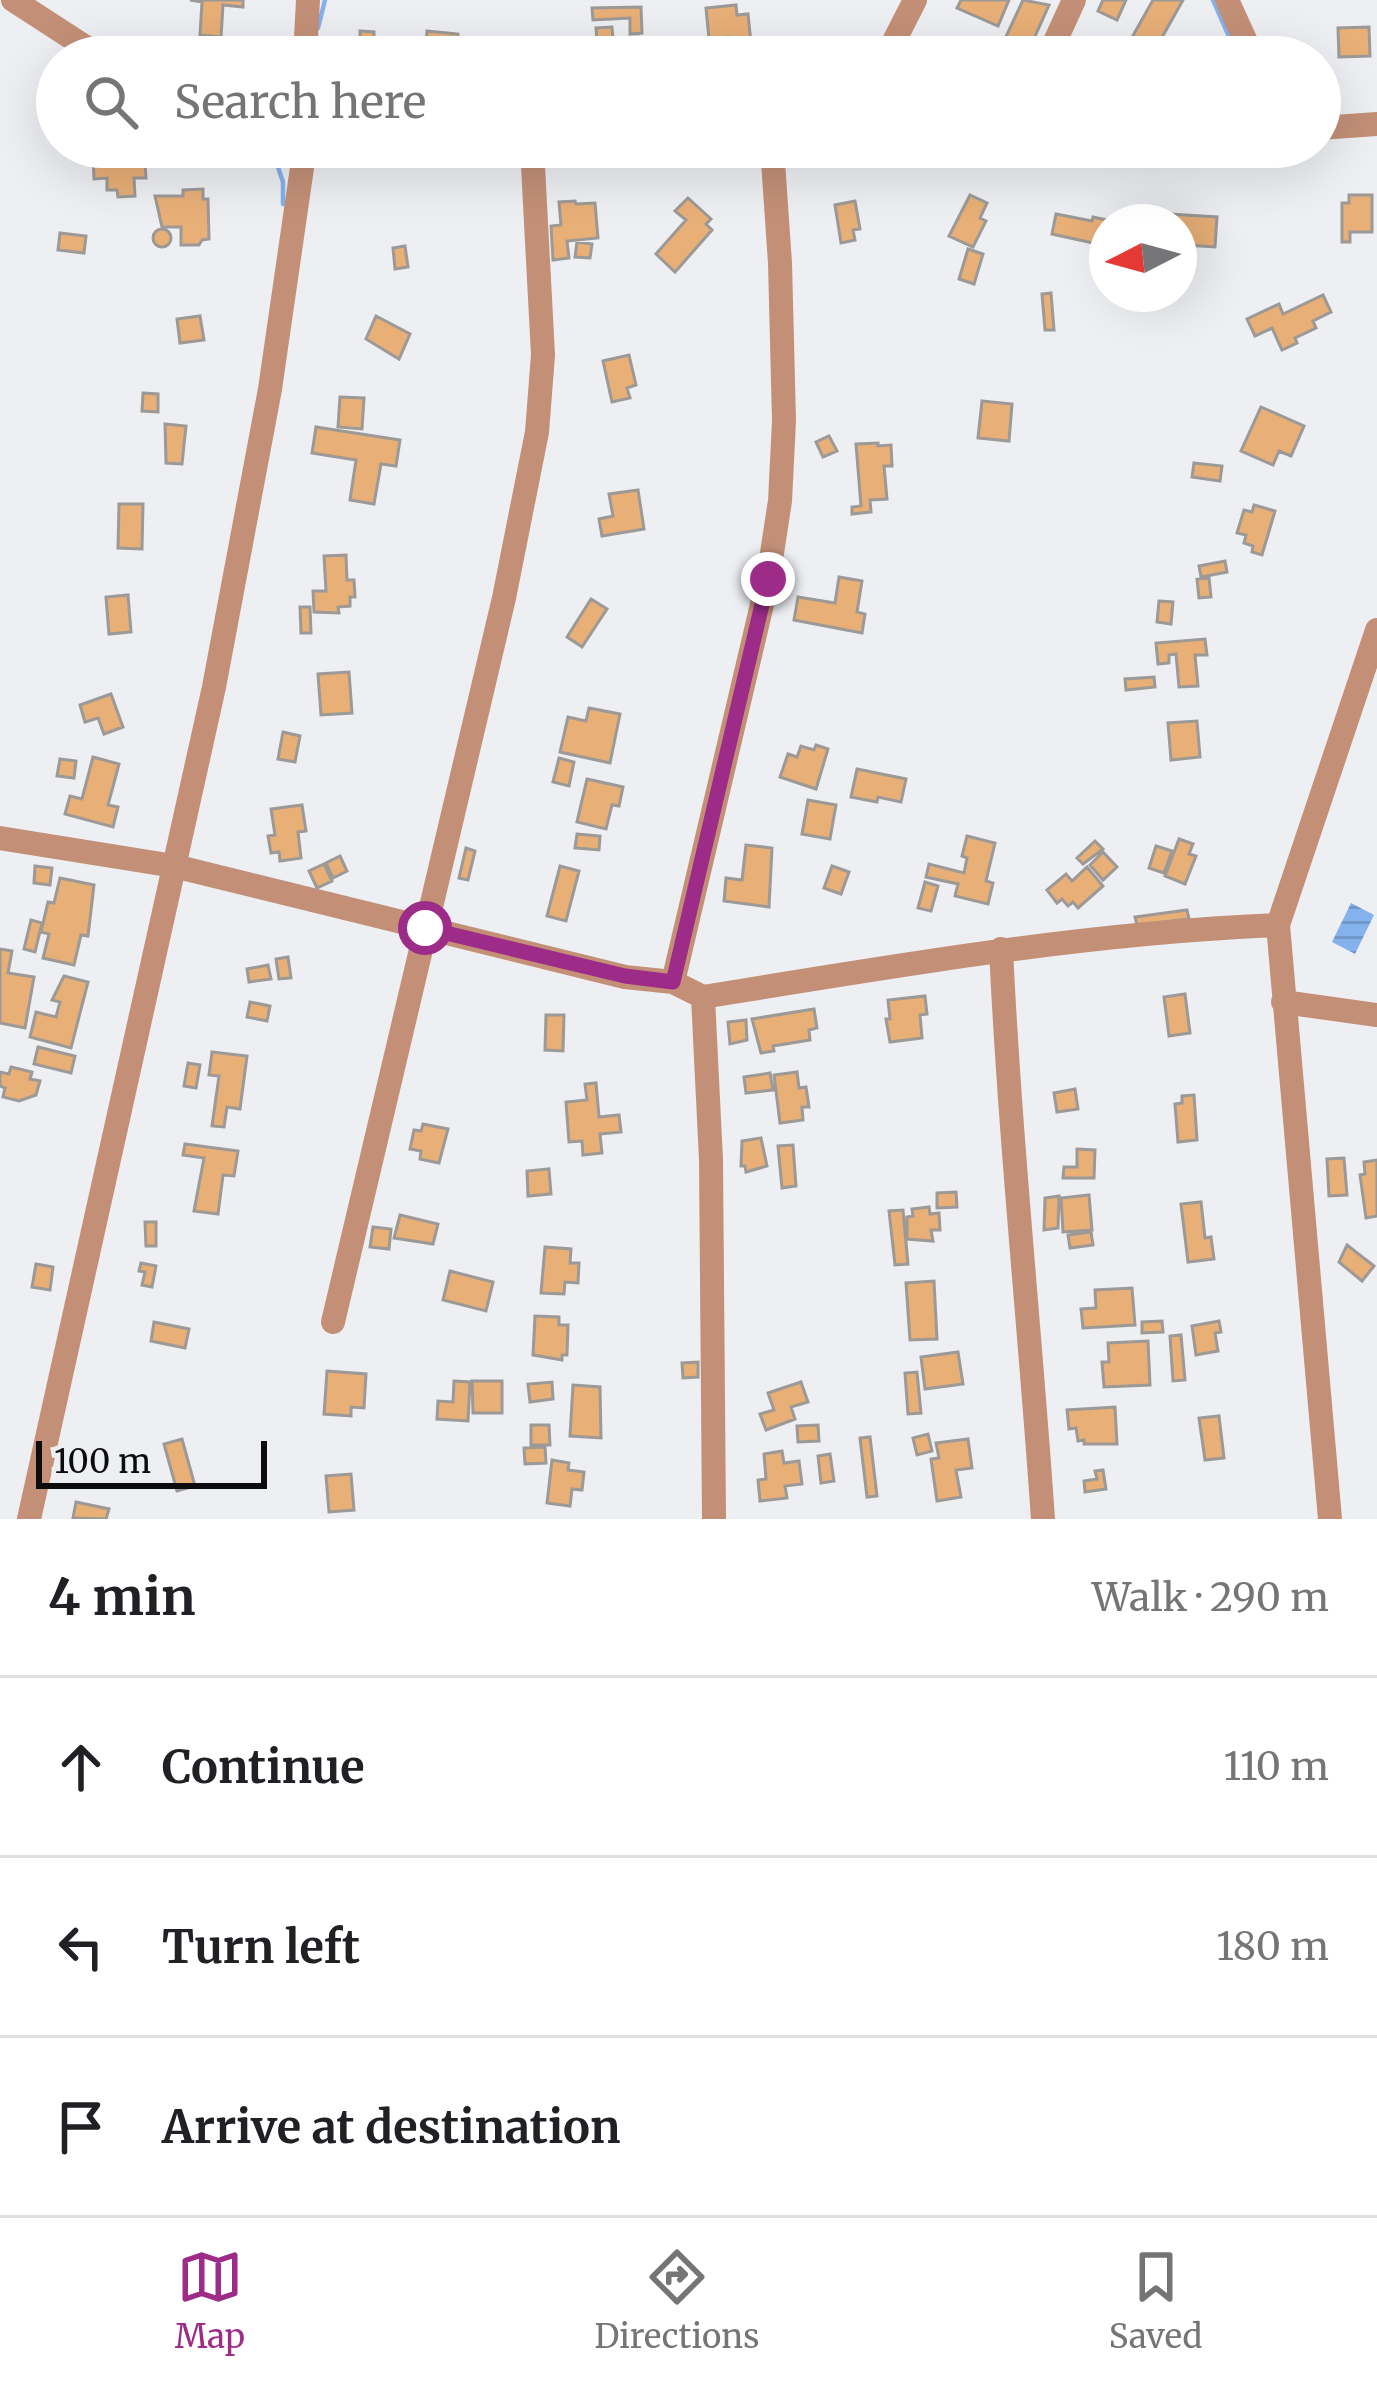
<!DOCTYPE html>
<html lang="en">
<head>
<meta charset="utf-8">
<style>
  :root { --surface:#fff; --page:#f6f6f6; --text:#202124; --muted:#757577; --line:#e0e0e0; --accent:#9d2b88 }
  body { margin:0; font-family:Merriweather,serif; background:var(--page); color:var(--text) }
  .compass { position:absolute; left:1089px; top:204px; width:108px; height:108px; border-radius:50%; background:var(--surface); box-shadow:0 12px 48px #0002; rotate:264deg }
  .scale { position:absolute; left:36px; bottom:30px; width:231px; box-sizing:border-box; padding-left:12px; border:6px solid #0c0c0e; border-top:0; font-size:33px; line-height:42px; white-space:nowrap; color:#0c0c0e; -webkit-text-stroke:9px #edeff3; paint-order:stroke }
  .stop { position:absolute; width:36px; height:36px; margin:-27px; border:9px solid #9d2b88; border-radius:50%; background:#fff }
  .stop.end { background:#9d2b88; border-color:#fff; box-shadow:0 3px 12px #0008 }
  .list { margin:0; padding:0; list-style:none }
  h2 { display:flex; justify-content:space-between; align-items:center; height:156px; margin:0; padding:0 48px; font-size:51px }
  h2 small { font-size:39px; font-weight:400; color:var(--muted) }
  .list li { display:grid; grid-template-columns:78px 1fr auto; gap:36px; align-items:center; box-sizing:border-box; height:180px; padding:0 48px; border-top:3px solid var(--line) }
  .list b { display:block; font-size:45px; white-space:nowrap }
  .list em { font-size:39px; font-style:normal; color:var(--muted) }
  .icon { flex:none; width:66px; height:66px; fill:none; stroke:currentColor; stroke-width:2; stroke-linecap:round; stroke-linejoin:round }
  .map { position:relative; flex:none; width:1377px; height:1519px; overflow:hidden }
  .search { position:absolute; background:var(--surface); box-shadow:0 12px 48px #0002; left:36px; right:36px; top:36px; height:132px; display:flex; align-items:center; gap:30px; box-sizing:border-box; padding:0 42px; border-radius:66px; color:var(--muted); font-size:45px }
  .sheet { height:696px; background:var(--surface) }
  nav { display:flex; justify-content:space-around; align-items:center; box-sizing:border-box; height:168px; border-top:3px solid var(--line); background:var(--surface); font-size:33px; color:var(--muted) }
  nav a { display:grid; justify-items:center; gap:6px }
  nav .on { color:var(--accent) }
  .map>svg:first-child { display:block }
  .water { fill:url(#water-rules) }
  .lines { fill:none; stroke-linecap:round; stroke-linejoin:round }
  .stream { stroke:#85b1ec; stroke-width:4.5 }
  .building { fill:#e8af77; stroke:#9c9996; stroke-width:3 }
  .minor { stroke:#c39077; stroke-width:24 }
  .route { stroke:#9d2b88; stroke-width:15 }
</style>
</head>
<body>
<div class="map">
<svg width="1377" height="1519" viewBox="0 0 1377 1519">
  <defs>
    <pattern id="water-rules" width="6" height="5" patternUnits="userSpaceOnUse" patternTransform="scale(3)"><rect width="6" height="5" fill="#85b1ec"/><path d="M0 2.5h6" fill="none" stroke="#7297c9"/></pattern>
  </defs>
  <rect width="100%" height="100%" fill="#edeff3"/>
  <path class="water" d="M1351,903L1374,915L1355,954L1332,942Z"/>
  <g class="lines">
    <path class="stream" d="M1213,0L1238,57
      M318,28L325,0
      M107,49L120,57
      M254,147L274,155L283,182V204
      M1050,147L1090,154L1178,147
      M789,150L986,147
      M541,155L763,152
      M321,165L525,156"/>
  </g>
  <path class="building" d="M243,0V7L223,5L221,37L200,35L202,2L190,0Z
    M961,0H960H1009L998,26L957,8Z
    M1023,0L1049,5L1027,54L1003,43Z
    M1103,0H1126L1117,20L1098,11Z
    M1153,0H1183L1151,57H1121Z
    M736,5L737,15L748,14L751,43L729,45V37L709,39L706,8Z
    M641,7L642,33L630,34V18L593,20L592,8Z
    M612,27L613,39L638,37L640,57H598L596,28Z
    M1369,27L1370,56L1339,57L1338,28Z
    M360,31L374,32V47H360Z
    M427,31L458,34L457,57H397L398,45L426,47Z
    M104,147L144,150L146,178H134L135,196L118,197L117,190H107V178L94,179L93,154L104,153Z
    M203,189V199H208L209,239L202,240L199,245H181V227H162L155,196H183V190Z
    M970,195L987,203L980,218L986,221L973,247L949,236Z
    M1349,195H1372V232H1350V242H1342V203H1349Z
    M688,198L711,219L706,224L712,230L675,272L656,254L686,220L675,211Z
    M575,201L576,204L595,203L598,238L567,241L569,258L553,260L551,226L561,225L559,202Z
    M855,201L860,229L853,230L855,240L841,243L835,205Z
    M1153,213L1217,217L1215,247L1186,245L1187,230H1179V222H1152Z
    M1056,214L1092,221L1093,217L1107,220L1102,245L1052,234Z
    M153 238a9 9 0 1 1 18 0a9 9 0 1 1-18 0Z
    M60,233L86,236L84,253L58,250Z
    M577,242L592,244L590,258L575,257Z
    M405,246L408,267L395,269L393,248Z
    M968,249L983,254L974,284L959,279Z
    M1051,293L1054,330H1045L1042,294Z
    M1323,295L1331,312L1313,321L1316,328L1295,338L1297,343L1282,350L1272,328L1255,336L1247,319L1279,304L1283,314Z
    M200,316L204,340L180,343L177,319Z
    M376,316L410,334L399,359L366,339Z
    M629,355L636,385L627,388L630,398L612,402L603,361Z
    M143,393L158,394V412L142,411Z
    M340,397L364,398L362,429L338,427Z
    M982,401L1012,404L1009,441L978,438Z
    M1261,407L1304,426L1291,456L1279,451L1273,465L1241,451Z
    M165,424L186,426L182,464L166,463Z
    M316,427L400,440L396,466L381,464L374,504L350,500L356,460L312,453Z
    M829,436L837,451L823,457L816,442Z
    M878,443V446L891,445L892,466H884L887,499L870,500L871,512L852,514V507L861,506L856,444Z
    M1194,463L1222,466L1220,481L1192,477Z
    M638,490L644,529L602,536L599,519L613,516L609,494Z
    M119,504H143L142,549L118,548Z
    M1254,505L1275,511L1262,555L1252,552L1253,546L1244,543L1246,535L1237,533L1244,510L1252,512Z
    M346,555L347,580H354L355,597H350V606L338,607L339,613L314,612L313,591H326L324,556Z
    M1225,561L1227,572L1201,577L1199,566Z
    M839,577L862,581L857,612L865,614L862,633L794,620L798,597L835,603Z
    M1209,578L1211,597L1199,598L1197,579Z
    M128,595L131,632L109,634L106,597Z
    M591,599L607,609L582,647L567,637Z
    M1159,601L1173,602L1171,624L1157,622Z
    M300,607H310L311,633H301Z
    M1205,639L1207,655H1195L1198,686L1179,687L1176,654L1169,655V663L1158,664L1156,643Z
    M349,672L352,713L321,715L318,674Z
    M1154,677L1155,687L1126,690L1125,679Z
    M111,694L123,727L104,734L98,718L85,722L80,705Z
    M589,708L620,714L610,763L560,752L568,717L586,721Z
    M1197,721L1200,757L1171,760L1168,723Z
    M283,732L300,736L295,762L278,759Z
    M816,745L828,749L816,789L780,777L788,754L797,757L801,746L814,750Z
    M93,757L119,764L108,805L118,807L113,827L65,814L70,796L82,799Z
    M559,758L574,762L569,786L553,782Z
    M60,759L76,761L74,778L57,776Z
    M857,769L906,779L901,802L878,797L877,802L851,797Z
    M587,779L623,787L619,806L612,805L606,829L577,822Z
    M808,800L836,805L830,839L802,834Z
    M302,805L306,831L298,832L301,858L280,861L279,852L271,853L268,836L275,835L271,809Z
    M577,834L600,836L599,850L575,848Z
    M967,836L995,843L986,881L993,883L988,904L955,896L958,884L926,877L929,864L964,873L967,858L962,856Z
    M1179,839L1193,844L1189,854L1196,856L1185,884L1165,876Z
    M1095,841L1103,849L1083,864L1077,858Z
    M746,845L772,848L769,907L724,901L726,878L742,880Z
    M1156,846L1172,851L1164,873L1149,868Z
    M466,848L475,851L468,880L459,878Z
    M1103,852L1117,867L1103,880L1090,865Z
    M340,856L347,871L333,878L326,863Z
    M324,864L332,881L317,888L309,871Z
    M35,866L52,868L50,885L34,883Z
    M560,866L579,871L566,921L547,916Z
    M832,866L849,872L841,894L824,888Z
    M1087,867L1103,886L1078,908L1073,902L1068,906L1062,899L1057,903L1047,890L1066,874L1072,881Z
    M60,878L94,885L88,936L81,935L74,965L43,958L49,934L41,932L48,902L54,903Z
    M925,882L938,886L931,911L918,908Z
    M1187,910L1189,919L1137,925L1135,917Z
    M31,920L42,923L35,952L24,949Z
    M0,949L12,951L8,973L34,977L25,1028L0,1023Z
    M288,957L291,978L279,979L276,959Z
    M268,965L271,979L249,982L247,969Z
    M64,976L88,982L71,1048L30,1037L36,1012L56,1017L60,1002L52,1000Z
    M1185,994L1190,1033L1169,1036L1164,997Z
    M925,996L927,1014L920,1015L922,1038L890,1042L886,1019H890L888,1000Z
    M250,1002L270,1006L267,1021L247,1017Z
    M814,1009L817,1028L809,1030L810,1040L773,1046L774,1051L761,1053L752,1019Z
    M546,1015H564L563,1051L545,1050Z
    M746,1020L747,1040L730,1044L728,1022Z
    M38,1047L75,1056L71,1073L34,1064Z
    M212,1052L247,1056L240,1109L227,1107L224,1127L212,1126L219,1076L209,1075Z
    M188,1063L200,1065L196,1088L184,1086Z
    M11,1067L32,1072L30,1079L40,1081L36,1095L19,1101L3,1097L5,1088L0,1086V1072L9,1074Z
    M797,1072L799,1088L806,1087L809,1107H802L803,1120L780,1123L774,1075Z
    M770,1073L773,1090L746,1093L744,1077Z
    M596,1083L599,1117L619,1115L621,1132L600,1134L602,1153L583,1155L582,1141L569,1142L566,1102L587,1100L585,1084Z
    M1075,1089L1078,1109L1057,1112L1054,1093Z
    M1194,1095L1197,1140L1178,1142L1175,1104L1182,1103V1096Z
    M423,1124L448,1129L439,1163L420,1159L421,1151L410,1149L414,1130L421,1131Z
    M761,1138L767,1166L746,1172L745,1166H741L742,1141Z
    M185,1144L238,1151L234,1176L223,1175L218,1214L194,1211L204,1158L183,1155Z
    M793,1145L796,1186L782,1188L778,1146Z
    M1077,1149L1095,1150L1094,1178H1063L1064,1167H1077Z
    M1344,1158L1347,1195L1329,1196L1327,1159Z
    M1377,1160V1216L1366,1218L1360,1175L1365,1174L1364,1162Z
    M549,1169L551,1194L528,1196L527,1171Z
    M956,1192L957,1207L937,1208V1193Z
    M1089,1195L1092,1230L1063,1232L1061,1198Z
    M1059,1196L1058,1228L1044,1230L1045,1198Z
    M1201,1202L1205,1238L1211,1237L1214,1259L1188,1262L1181,1204Z
    M929,1207L930,1214L939,1213L940,1230H931L933,1241L907,1239V1217L913,1216L912,1209Z
    M903,1210L908,1264L895,1265L889,1211Z
    M400,1215L438,1224L433,1244L394,1238Z
    M145,1222H156V1246H146Z
    M373,1227L391,1229L389,1249L370,1247Z
    M1091,1232L1093,1245L1070,1248L1068,1235Z
    M1347,1245L1374,1266L1362,1281L1339,1262Z
    M545,1247L571,1249L570,1263H579L578,1283L565,1282L564,1294L541,1293Z
    M141,1263L156,1266L152,1287L142,1285L145,1272L139,1271Z
    M36,1264L53,1267L50,1290L32,1287Z
    M450,1271L493,1282L486,1311L443,1300Z
    M934,1281L937,1339L910,1340L906,1283Z
    M1132,1288L1135,1325L1083,1328L1081,1309L1096,1308L1095,1290Z
    M535,1316L559,1317V1325H568L567,1355H562V1360L533,1355Z
    M1162,1321L1163,1332L1142,1333V1322Z
    M1219,1321L1221,1332L1215,1333L1218,1351L1196,1355L1192,1326Z
    M154,1322L189,1329L185,1348L151,1341Z
    M1181,1335L1185,1380L1173,1381L1170,1336Z
    M1148,1341L1150,1385L1104,1387L1102,1362H1109L1108,1343Z
    M958,1352L963,1384L925,1389L921,1357Z
    M698,1362V1377L683,1378L682,1363Z
    M327,1371L366,1374L364,1408L351,1407V1416L324,1414Z
    M917,1372L921,1413L908,1414L905,1373Z
    M454,1381L470,1382L468,1421L437,1419L438,1401L453,1402Z
    M472,1381H502V1413H473Z
    M552,1382L553,1399L530,1402L528,1384Z
    M801,1382L808,1402L791,1407L795,1419L766,1430L760,1414L774,1410L768,1393Z
    M573,1385L600,1387L601,1438L570,1436Z
    M1115,1407L1117,1444H1084V1440L1078,1441L1076,1428L1069,1429L1067,1410Z
    M1219,1416L1224,1458L1205,1460L1199,1418Z
    M531,1425H549L550,1445H531Z
    M818,1425L819,1441L798,1442L797,1426Z
    M928,1434L932,1451L917,1455L913,1438Z
    M870,1437L877,1496L867,1497L860,1438Z
    M182,1439L195,1486L177,1491L164,1444Z
    M968,1439L972,1468L956,1470L961,1497L937,1501L931,1459L939,1458L936,1443Z
    M545,1447L546,1463L525,1464L524,1448Z
    M782,1451L784,1463L799,1461L802,1484L785,1486L787,1498L760,1501L758,1480L766,1479L764,1454Z
    M830,1454L834,1481L821,1483L818,1456Z
    M552,1460L569,1463L568,1470L584,1472L582,1490L572,1489L570,1506L547,1503Z
    M1103,1470L1106,1489L1085,1492L1084,1481L1097,1479L1095,1471Z
    M351,1474L354,1510L329,1512L326,1476Z
    M76,1502L109,1509L106,1519L73,1518Z"/>
  <g class="lines">
    <path class="minor" d="M13,0L101,57
      M1227,0L1253,57
      M305,57L308,0
      M886,57L915,0
      M1048,57L1074,0
      M1320,128L1377,124
      M292,147L305,150L383,147
      M0,838L174,866L625,977L673,982L703,997C894,966 1084,933 1278,925
      M1001,949C1010,1140 1030,1329 1043,1519
      M673,982L768,579L780,501L784,421L780,263L772,147
      M703,997L711,1160L714,1519
      M1283,1002L1377,1015
      M333,1322L504,598L537,432L543,355L532,147
      M29,1519L214,687L270,389L305,147
      M1330,1519L1278,925L1377,630"/>
  </g>
  <g class="lines">
    <path class="route" d="M425,928L625,976L673,982L768,579"/>
  </g>
</svg>
<svg class="compass" viewBox="-18 -18 36 36"><path d="M0-13l5 13h-10z" fill="#e53935"/><path d="M0 13l5-13h-10z" fill="#757577"/></svg>
<div class="scale">100 m</div>
<div class="stop" style="left:425px;top:928px"></div>
<div class="stop end" style="left:768px;top:579px"></div>
<div class="search"><svg class="icon" aria-label="search" viewBox="0 0 24 24"><circle cx="10" cy="10" r="6"/><path d="M15 15l6 6"/></svg>Search here</div>
</div>
<section class="sheet">
<h2>4 min<small>Walk · 290 m</small></h2>
<ul class="list">
<li><svg class="icon" aria-label="ahead" viewBox="0 0 24 24"><path d="M12 20V5M6 11l6-6 6 6"/></svg><div><b>Continue</b></div><em>110 m</em></li>
<li><svg class="icon" aria-label="left" viewBox="0 0 24 24"><path d="M17 20v-9H6M10 6l-5 5 5 5"/></svg><div><b>Turn left</b></div><em>180 m</em></li>
<li><svg class="icon" aria-label="arrive" viewBox="0 0 24 24"><path d="M6 21V4h12l-3 4 3 4H6"/></svg><div><b>Arrive at destination</b></div></li>
</ul>
</section>
<nav>
<a class="on"><svg class="icon" aria-label="map" viewBox="0 0 24 24"><path d="M3 6l6-2 6 2 6-2v14l-6 2-6-2-6 2zM9 4v14M15 6v14"/></svg>Map</a>
<a><svg class="icon" aria-label="directions" viewBox="0 0 24 24"><path d="M12 3l9 9-9 9-9-9zM9 14v-3h6M13 9l2 2-2 2"/></svg>Directions</a>
<a><svg class="icon" aria-label="saved" viewBox="0 0 24 24"><path d="M7 4h10v16l-5-4-5 4z"/></svg>Saved</a>
</nav>
</body>
</html>
